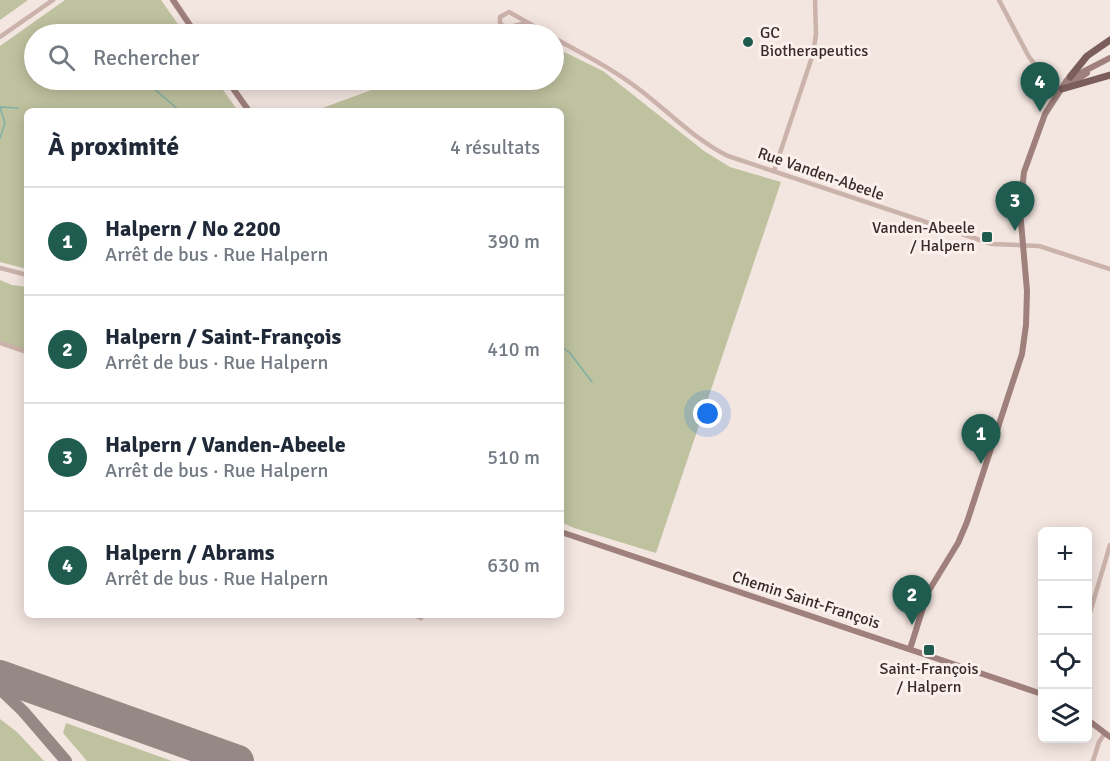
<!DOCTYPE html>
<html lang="fr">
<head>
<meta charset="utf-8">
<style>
  :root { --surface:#fff; --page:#f6f6f7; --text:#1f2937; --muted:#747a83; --line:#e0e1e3; --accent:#205b50 }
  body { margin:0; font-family:Signika,sans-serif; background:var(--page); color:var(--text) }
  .controls { position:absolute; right:18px; bottom:18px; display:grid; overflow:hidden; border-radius:9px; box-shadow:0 3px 15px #0003 }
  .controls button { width:54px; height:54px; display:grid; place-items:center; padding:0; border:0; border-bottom:2px solid var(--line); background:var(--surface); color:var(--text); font:30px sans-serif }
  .you { position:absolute; left:708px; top:414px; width:21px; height:21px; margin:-15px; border:4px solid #fff; border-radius:50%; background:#1a73e8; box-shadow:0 0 0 9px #1a73e833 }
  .badge { display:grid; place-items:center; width:39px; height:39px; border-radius:50%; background:var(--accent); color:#fff; font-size:20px; font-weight:700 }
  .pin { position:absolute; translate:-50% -50px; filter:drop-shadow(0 2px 3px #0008) }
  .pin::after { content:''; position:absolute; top:32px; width:21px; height:18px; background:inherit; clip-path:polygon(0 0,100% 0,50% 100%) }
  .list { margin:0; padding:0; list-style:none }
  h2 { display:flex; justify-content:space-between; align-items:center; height:78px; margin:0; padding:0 24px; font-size:26px }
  h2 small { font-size:20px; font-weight:400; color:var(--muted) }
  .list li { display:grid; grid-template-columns:39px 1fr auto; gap:18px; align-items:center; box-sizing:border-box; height:108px; padding:0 24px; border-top:2px solid var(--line) }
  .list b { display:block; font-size:22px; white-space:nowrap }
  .list p { margin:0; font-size:20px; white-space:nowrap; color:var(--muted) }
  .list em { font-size:20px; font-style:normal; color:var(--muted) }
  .icon { flex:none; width:33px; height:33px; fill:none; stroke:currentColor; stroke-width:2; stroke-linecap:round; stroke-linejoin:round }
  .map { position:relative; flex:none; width:1110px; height:761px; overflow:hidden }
  .search { position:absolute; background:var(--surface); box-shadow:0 3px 15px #0003; left:24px; top:24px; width:540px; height:66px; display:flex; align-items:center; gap:15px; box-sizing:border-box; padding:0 21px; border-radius:33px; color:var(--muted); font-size:22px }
  .panel { position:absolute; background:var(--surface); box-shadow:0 3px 15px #0003; left:24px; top:108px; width:540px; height:510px; border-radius:9px }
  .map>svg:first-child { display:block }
  .green { fill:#bfc29f }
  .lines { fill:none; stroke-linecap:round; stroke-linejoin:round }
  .stream { stroke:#7fb0a5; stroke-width:1.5 }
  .taxiway { stroke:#968885; stroke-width:12 }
  .runway { stroke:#968885; stroke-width:32 }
  .street { stroke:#cbb2ab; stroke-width:4.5 }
  .secondary { stroke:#9f807c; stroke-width:6 }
  .primary { stroke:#7b5e5c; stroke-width:7 }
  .poi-dot { fill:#205b50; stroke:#faf0ec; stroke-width:2 }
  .labels { text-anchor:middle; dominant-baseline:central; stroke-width:6; stroke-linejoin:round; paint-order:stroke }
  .poi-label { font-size:16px; fill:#392b2a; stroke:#faf0ec; text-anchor:start }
  .street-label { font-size:16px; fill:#392b2a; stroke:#faf0ec }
</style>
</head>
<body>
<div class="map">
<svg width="1110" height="761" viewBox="0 0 1110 761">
  <rect width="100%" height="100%" fill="#f3e5e0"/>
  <path class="green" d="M0,0H28L0,20Z
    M65,0H161L185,34H34V80H216L238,111H27V269L0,262V46Z
    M554,47L603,71L704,151L730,167L781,182L656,553L574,528L561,522V111H314L399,80H554Z
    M0,280L12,285L27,287V350L0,341Z
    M0,719L17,732L44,761H0Z
    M66,723L172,761H87L63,733Z"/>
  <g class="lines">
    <path class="stream" d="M152,87L180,111
      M0,138L5,123L0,107L18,108
      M561,346L570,353L592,382"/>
    <path class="taxiway" d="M0,687L37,693L75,703
      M0,689L23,711L66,761"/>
    <path class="runway" d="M0,676L238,761"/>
    <path class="street" d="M999,0L1029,57L1037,67L1062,89
      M526,23L505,28L500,23V17L509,12L548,34
      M0,37L53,0
      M554,38C583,54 613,69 640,90C669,112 695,140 728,156L992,244L1039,246L1110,269
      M774,171L813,54L816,34L815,0
      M0,268L27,275
      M0,343L27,352
      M414,615L421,618
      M1088,619L1110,545
      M1093,761L1099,742L1105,733"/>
    <path class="secondary" d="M173,0L196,34
      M227,80L249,111
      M1068,86L1087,73
      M561,532L1042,694
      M910,649L928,592L958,543L967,522L1022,354L1026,325L1027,291L1020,210L1024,172L1045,114L1067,80L1110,58
      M1088,720L1110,737"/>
    <path class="primary" d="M1070,77L1087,56L1110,40
      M1062,89L1110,75"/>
  </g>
  <g class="poi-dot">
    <circle cx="748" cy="42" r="6"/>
    <rect x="981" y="231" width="12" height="12" rx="3"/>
    <rect x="923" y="644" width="12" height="12" rx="3"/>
  </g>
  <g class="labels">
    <g class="poi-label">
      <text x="760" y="33">GC<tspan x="760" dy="18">Biotherapeutics</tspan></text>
      <text x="975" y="228" text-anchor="end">Vanden-Abeele<tspan x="975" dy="18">/ Halpern</tspan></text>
      <text x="929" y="669" text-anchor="middle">Saint-François<tspan x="929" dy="18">/ Halpern</tspan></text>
    </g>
    <g class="street-label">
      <text transform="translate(821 174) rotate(19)">Rue Vanden-Abeele</text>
      <text transform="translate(806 600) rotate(18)">Chemin Saint-François</text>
    </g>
  </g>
</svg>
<div class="controls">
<button>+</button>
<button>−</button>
<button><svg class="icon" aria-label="locate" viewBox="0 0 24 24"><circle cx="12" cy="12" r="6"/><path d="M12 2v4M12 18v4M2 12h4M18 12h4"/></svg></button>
<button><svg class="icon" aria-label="layers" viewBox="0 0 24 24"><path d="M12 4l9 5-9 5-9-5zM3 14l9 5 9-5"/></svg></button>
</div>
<div class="you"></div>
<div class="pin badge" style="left:981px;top:464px">1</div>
<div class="pin badge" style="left:912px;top:625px">2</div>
<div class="pin badge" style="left:1015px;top:231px">3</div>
<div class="pin badge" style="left:1040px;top:112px">4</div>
<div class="search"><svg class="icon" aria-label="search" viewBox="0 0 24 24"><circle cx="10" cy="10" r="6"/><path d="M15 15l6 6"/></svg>Rechercher</div>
<section class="panel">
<h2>À proximité<small>4 résultats</small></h2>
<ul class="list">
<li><span class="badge">1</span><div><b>Halpern / No 2200</b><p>Arrêt de bus · Rue Halpern</p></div><em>390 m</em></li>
<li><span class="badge">2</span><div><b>Halpern / Saint-François</b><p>Arrêt de bus · Rue Halpern</p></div><em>410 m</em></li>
<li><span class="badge">3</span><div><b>Halpern / Vanden-Abeele</b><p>Arrêt de bus · Rue Halpern</p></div><em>510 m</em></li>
<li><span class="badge">4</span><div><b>Halpern / Abrams</b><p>Arrêt de bus · Rue Halpern</p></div><em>630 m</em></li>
</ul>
</section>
</div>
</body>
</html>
